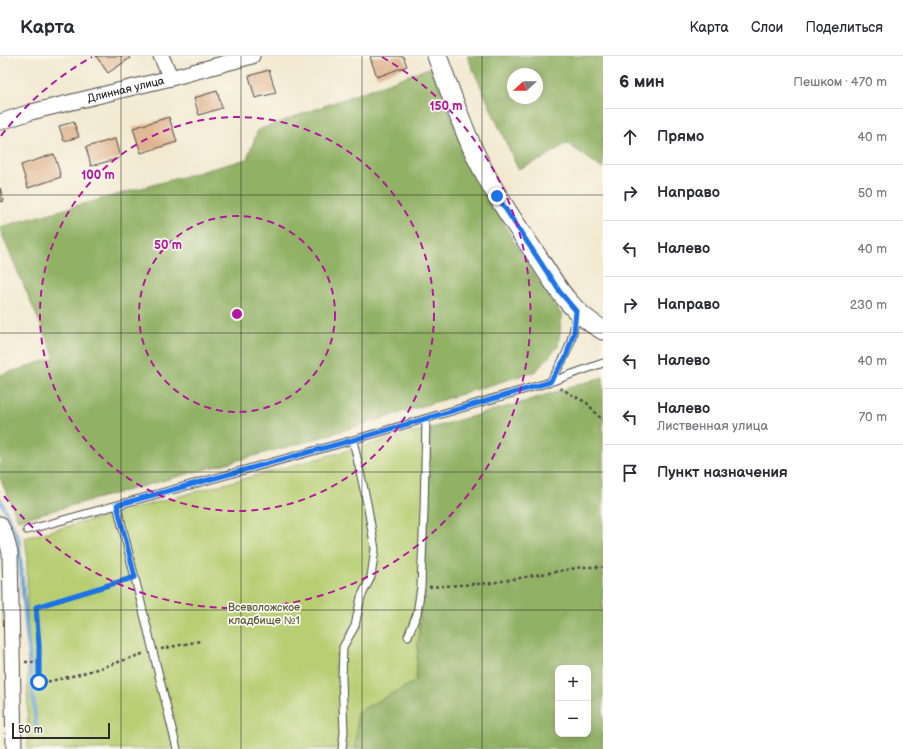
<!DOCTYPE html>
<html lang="ru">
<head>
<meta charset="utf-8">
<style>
  :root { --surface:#fff; --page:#f7f7f7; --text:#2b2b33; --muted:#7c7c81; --line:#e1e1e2 }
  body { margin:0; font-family:"Balsamiq Sans",sans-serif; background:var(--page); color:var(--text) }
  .controls { position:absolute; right:12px; bottom:12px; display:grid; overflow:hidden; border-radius:8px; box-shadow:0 2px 10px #0003 }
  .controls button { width:36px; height:36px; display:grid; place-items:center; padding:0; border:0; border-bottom:1px solid var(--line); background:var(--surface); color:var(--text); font:20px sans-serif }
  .compass { position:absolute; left:507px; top:12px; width:36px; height:36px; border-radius:50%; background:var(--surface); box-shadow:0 2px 10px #0003; rotate:249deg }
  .scale { position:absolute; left:12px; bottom:10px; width:98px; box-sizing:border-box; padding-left:4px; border:2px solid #2b2b2b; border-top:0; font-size:11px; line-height:14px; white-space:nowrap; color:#2b2b2b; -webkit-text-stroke:3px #fbf7ec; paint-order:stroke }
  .stop { position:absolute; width:12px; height:12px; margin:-9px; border:3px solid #1a73e8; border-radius:50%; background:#fff }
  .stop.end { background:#1a73e8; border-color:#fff; box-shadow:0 1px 4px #0008 }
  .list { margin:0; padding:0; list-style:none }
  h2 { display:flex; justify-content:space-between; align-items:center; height:52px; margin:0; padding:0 16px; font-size:17px }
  h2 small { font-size:13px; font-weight:400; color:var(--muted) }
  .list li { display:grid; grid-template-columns:26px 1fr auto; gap:12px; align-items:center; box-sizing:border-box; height:56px; padding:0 16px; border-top:1px solid var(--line) }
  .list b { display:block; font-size:15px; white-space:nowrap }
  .list p { margin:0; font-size:13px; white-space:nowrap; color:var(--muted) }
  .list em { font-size:13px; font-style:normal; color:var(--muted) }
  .icon { flex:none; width:22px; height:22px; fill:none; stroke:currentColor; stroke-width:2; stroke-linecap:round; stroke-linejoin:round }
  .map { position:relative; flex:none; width:603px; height:693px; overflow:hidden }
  header { display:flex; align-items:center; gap:24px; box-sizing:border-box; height:56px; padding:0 20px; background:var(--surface); border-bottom:1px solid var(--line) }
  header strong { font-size:19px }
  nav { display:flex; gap:22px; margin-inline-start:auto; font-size:14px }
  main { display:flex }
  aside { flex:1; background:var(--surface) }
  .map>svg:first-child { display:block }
  .green { fill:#b7ce73; stroke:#717c4f }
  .forest { fill:#91b165; stroke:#5e6e48; fill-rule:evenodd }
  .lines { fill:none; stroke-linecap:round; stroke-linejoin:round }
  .stream { stroke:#6ca2d9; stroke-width:4 }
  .building { fill:#deb38d }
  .service-casing { stroke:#494844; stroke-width:9 }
  .minor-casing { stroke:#494844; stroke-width:17 }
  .tertiary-casing { stroke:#494844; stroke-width:21 }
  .path { stroke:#494844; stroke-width:2.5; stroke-dasharray:3 3; stroke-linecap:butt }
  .service { stroke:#fff; stroke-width:7 }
  .minor { stroke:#fff; stroke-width:15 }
  .tertiary { stroke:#fff; stroke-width:19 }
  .route { stroke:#1a73e8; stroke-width:5 }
  .grid { fill:none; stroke:#2b2b2b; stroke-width:1; stroke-opacity:0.55 }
  .ring { fill:none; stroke:#b5179e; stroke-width:2; stroke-dasharray:7 5 }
  .labels { text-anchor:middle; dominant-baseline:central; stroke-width:3.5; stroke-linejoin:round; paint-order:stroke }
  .street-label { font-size:11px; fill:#2b2b2b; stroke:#fbf7ec }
  .park-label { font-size:11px; fill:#555c41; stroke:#fbf7ec }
  .centre { fill:#b5179e; stroke:#fbf7ec; stroke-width:2 }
  .ring-label { font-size:12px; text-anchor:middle; font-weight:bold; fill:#b5179e; stroke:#fbf7ec; stroke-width:3.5; stroke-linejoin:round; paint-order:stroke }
</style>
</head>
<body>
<header>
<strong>Карта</strong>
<nav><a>Карта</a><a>Слои</a><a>Поделиться</a></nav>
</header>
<main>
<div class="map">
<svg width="603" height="693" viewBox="0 0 603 693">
  <rect width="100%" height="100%" fill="#fbf7ec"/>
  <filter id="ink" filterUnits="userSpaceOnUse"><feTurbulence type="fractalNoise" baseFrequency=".025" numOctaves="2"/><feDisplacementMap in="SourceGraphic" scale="8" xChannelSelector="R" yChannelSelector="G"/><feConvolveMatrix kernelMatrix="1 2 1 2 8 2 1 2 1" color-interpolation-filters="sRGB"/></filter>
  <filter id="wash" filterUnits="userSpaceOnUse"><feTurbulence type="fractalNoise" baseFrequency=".012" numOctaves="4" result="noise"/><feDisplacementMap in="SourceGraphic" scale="16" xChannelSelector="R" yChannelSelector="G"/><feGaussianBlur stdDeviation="0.9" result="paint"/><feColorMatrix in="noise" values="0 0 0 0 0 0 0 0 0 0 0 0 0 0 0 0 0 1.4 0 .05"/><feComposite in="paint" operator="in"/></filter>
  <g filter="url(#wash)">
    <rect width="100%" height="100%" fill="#f2e9d0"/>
    <path class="green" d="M431,372L416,625L357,656L356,693H28L27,496L25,482Z"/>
    <path class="forest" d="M467,0H588L603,1V113L567,87L542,103L518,113ZM513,18H537V42H513Z
      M432,11L470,109L523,201L562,260L558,290L536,315L312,384L18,464L0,422V319L55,302L0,174V171L247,103L258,74Z
      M603,321V693H356L357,656L416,625L431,372L520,347ZM558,612H588V678H558Z"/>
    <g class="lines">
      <path class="stream" d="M0,443L18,482L36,671"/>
    </g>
    <g id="blocks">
      <path class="building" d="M96,0H128L130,2L108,17Z
        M372,0H403L407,10L377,21L370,1Z
        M269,14L276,37L255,42L249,20Z
        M217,35L222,52L199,59L194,42Z
        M169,61L177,86L141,97L133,72Z
        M74,66L79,81L64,85L59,70Z
        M115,83L120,102L91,110L86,91Z
        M54,98L61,121L28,132L21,109Z
        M0,132L4,145L0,146Z"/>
    </g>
  </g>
  <g filter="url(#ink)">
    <use href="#blocks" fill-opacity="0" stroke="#494844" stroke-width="1"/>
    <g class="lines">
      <defs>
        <path id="service" d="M550,326C566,300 573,288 576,257
          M117,449L177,693
          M27,474L353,384L550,326L603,307
          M408,580L417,558L421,531L424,455L426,363
          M342,693L344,676L342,622L343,591L355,570L361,541L371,521L375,493L367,447L353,384"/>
        <g id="minor">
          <path d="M161,0L171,22"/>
          <path id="s1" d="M0,66L31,56L171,22L252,0"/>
          <path d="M0,468L6,481L10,497L14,693"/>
        </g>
        <path id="tertiary" d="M437,0C450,34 461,69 477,102C494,137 515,168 537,200C556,230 571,257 603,274"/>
      </defs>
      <use href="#service" class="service-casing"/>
      <use href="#minor" class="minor-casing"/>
      <use href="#tertiary" class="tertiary-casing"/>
      <path class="path" d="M560,332L587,347L603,365
        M127,524L36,551L39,589V627C76,621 110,609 145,597
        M429,531L491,527L582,511H603
        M161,593L200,585
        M25,606H39"/>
      <use href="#service" class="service"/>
      <use href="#minor" class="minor"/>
      <use href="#tertiary" class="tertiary"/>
    </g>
  </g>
  <g class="lines" filter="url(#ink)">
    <path class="route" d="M39,626V589L36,551L135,521L117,449L353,384L550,326L566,301L574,276L576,255L560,236L497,140"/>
  </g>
  <path class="grid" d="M121,0V693M241,0V693M362,0V693M482,0V693M0,139H603M0,277H603M0,416H603M0,554H603"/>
  <g class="ring">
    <circle cx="237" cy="258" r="98"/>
    <circle cx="237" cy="258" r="197"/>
    <path d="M1 80A295 295 0 0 1 92 1M382 1A295 295 0 1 1 1 436"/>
  </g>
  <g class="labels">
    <g class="street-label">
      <text stroke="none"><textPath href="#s1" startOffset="130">Длинная улица</textPath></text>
    </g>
    <g class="park-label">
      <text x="264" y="551">Всеволожское<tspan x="264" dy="13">кладбище №1</tspan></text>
    </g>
  </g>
  <circle cx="237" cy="258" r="6" class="centre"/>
  <g class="ring-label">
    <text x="446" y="54">150 m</text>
    <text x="98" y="123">100 m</text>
    <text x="168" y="193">50 m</text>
  </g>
</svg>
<div class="controls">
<button>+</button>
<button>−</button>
</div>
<svg class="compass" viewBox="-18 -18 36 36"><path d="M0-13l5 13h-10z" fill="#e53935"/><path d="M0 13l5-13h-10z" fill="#7c7c81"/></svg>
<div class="scale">50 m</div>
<div class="stop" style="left:39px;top:626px"></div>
<div class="stop end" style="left:497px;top:140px"></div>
</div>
<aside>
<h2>6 мин<small>Пешком · 470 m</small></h2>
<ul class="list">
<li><svg class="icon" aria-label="ahead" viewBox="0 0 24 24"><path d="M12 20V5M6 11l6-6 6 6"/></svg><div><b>Прямо</b></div><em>40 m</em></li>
<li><svg class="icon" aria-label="right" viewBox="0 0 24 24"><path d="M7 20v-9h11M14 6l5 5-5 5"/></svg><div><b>Направо</b></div><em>50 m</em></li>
<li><svg class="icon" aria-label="left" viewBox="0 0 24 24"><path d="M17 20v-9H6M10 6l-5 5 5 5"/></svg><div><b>Налево</b></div><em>40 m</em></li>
<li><svg class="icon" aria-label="right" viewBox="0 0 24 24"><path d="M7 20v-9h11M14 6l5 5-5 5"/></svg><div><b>Направо</b></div><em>230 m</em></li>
<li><svg class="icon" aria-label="left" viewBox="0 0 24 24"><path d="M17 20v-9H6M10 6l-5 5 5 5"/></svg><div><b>Налево</b></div><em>40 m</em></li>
<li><svg class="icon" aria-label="left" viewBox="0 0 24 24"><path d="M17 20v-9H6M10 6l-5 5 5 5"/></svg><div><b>Налево</b><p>Лиственная улица</p></div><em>70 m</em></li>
<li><svg class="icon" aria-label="arrive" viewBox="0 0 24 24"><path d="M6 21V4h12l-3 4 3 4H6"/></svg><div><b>Пункт назначения</b></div></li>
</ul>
</aside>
</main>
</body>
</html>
